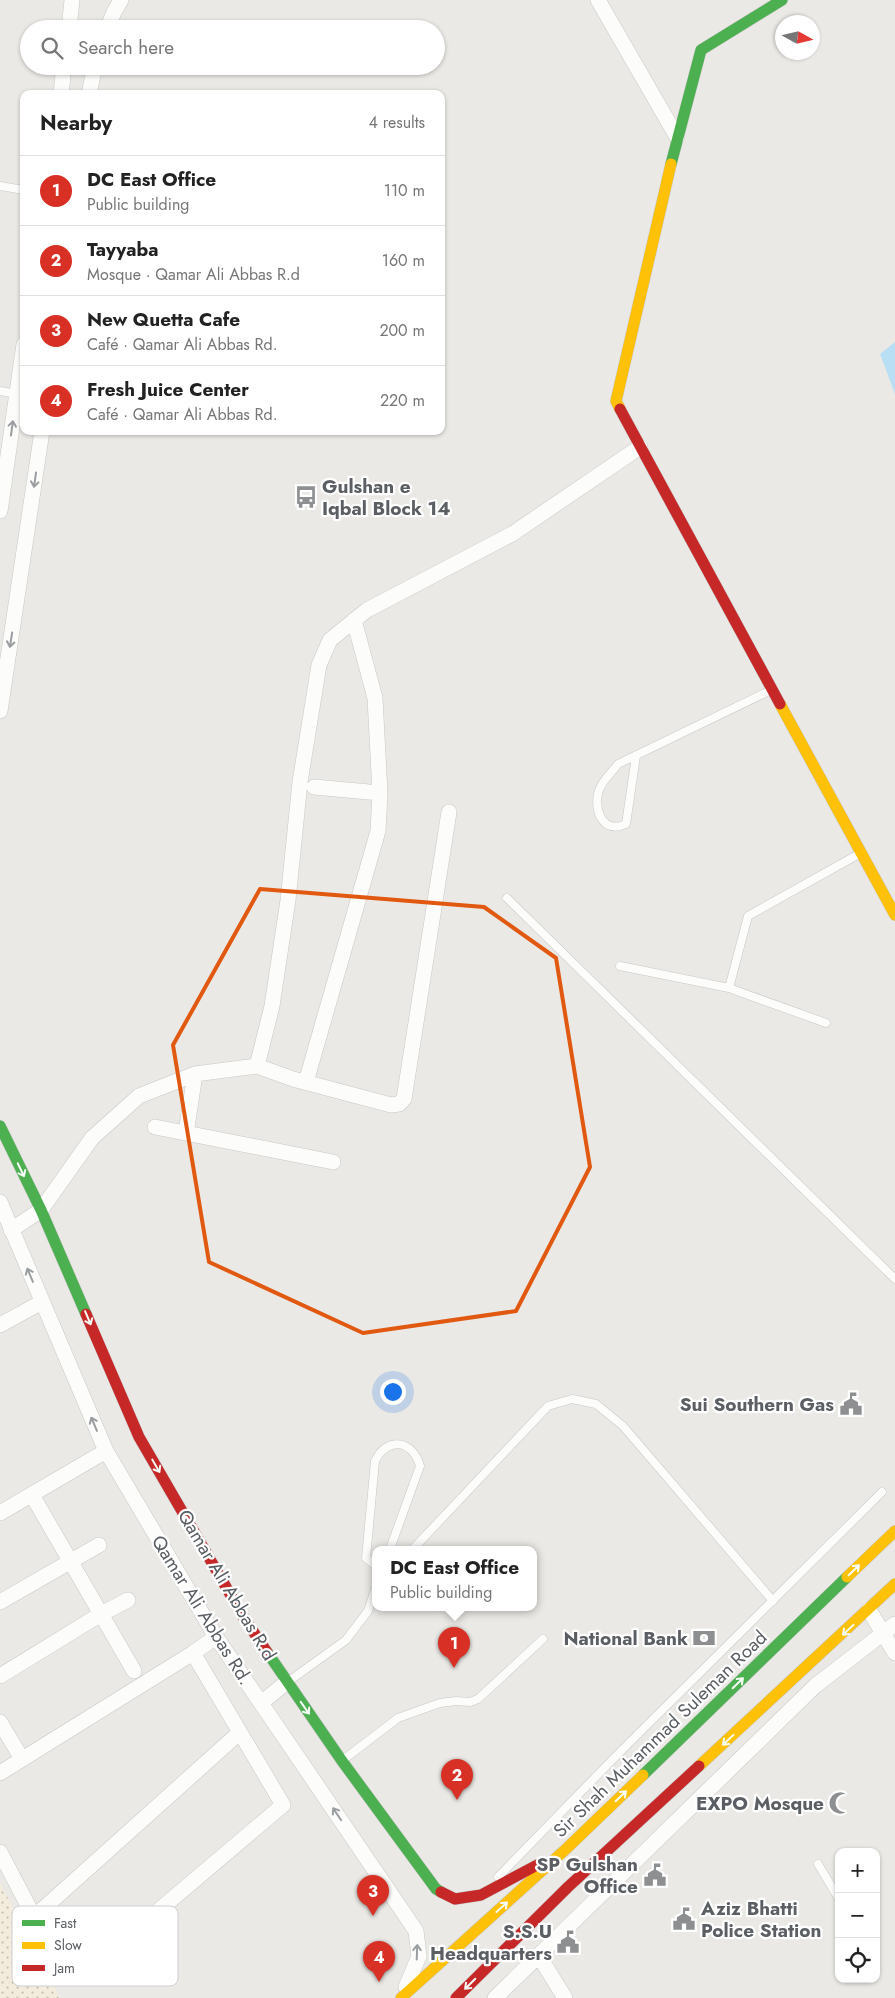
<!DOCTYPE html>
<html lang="en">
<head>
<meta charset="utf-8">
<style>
  :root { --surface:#fff; --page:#f6f6f6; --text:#222; --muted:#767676; --line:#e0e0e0; --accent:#d93025 }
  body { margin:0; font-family:Jost,sans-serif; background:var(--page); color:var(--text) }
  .controls { position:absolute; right:15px; bottom:15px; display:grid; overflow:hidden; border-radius:10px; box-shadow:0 1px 4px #0004 }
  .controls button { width:45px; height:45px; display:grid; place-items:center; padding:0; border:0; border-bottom:1px solid var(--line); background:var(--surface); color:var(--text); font:25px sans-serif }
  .compass { position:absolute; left:775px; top:15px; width:45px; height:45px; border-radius:50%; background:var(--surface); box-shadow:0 1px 4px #0004; rotate:98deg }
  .you { position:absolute; left:392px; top:1391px; width:18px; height:18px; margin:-12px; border:4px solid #fff; border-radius:50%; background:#1a73e8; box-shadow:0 0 0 8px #1a73e833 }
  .badge { display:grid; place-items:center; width:32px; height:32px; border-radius:50%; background:var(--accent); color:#fff; font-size:16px; font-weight:700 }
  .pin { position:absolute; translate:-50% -41px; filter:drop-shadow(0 1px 2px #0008) }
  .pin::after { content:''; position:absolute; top:26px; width:18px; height:15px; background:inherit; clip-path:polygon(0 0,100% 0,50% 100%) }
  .popup { position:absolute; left:372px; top:1546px; width:165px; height:65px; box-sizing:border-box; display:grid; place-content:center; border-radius:10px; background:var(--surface); filter:drop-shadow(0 1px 4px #0005); font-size:16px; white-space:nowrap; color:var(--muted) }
  .popup b { font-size:19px; color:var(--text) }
  .popup::after { content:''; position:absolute; left:50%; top:100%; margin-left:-10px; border:10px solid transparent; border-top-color:var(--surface) }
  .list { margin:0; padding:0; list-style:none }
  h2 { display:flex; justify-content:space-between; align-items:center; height:65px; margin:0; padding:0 20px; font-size:21px }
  h2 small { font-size:16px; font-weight:400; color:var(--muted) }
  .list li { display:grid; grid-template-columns:32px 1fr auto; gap:15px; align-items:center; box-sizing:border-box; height:70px; padding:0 20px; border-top:1px solid var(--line) }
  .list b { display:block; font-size:19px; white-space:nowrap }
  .list p { margin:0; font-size:16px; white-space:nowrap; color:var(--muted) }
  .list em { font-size:16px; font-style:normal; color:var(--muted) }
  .icon { flex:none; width:28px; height:28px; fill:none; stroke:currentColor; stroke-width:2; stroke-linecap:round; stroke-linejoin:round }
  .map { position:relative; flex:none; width:895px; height:1998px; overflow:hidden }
  .search { position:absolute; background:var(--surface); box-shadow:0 1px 4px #0004; left:20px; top:20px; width:425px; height:55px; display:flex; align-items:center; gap:12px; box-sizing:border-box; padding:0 18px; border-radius:28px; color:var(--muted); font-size:19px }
  .panel { position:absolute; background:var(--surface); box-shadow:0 1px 4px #0004; left:20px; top:90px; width:425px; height:345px; border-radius:10px }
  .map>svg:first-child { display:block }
  .sand { fill:url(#sand-dots) }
  .water { fill:#b9dff5 }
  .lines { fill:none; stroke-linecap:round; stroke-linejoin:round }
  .lane-casing { stroke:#c7c8c7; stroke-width:9 }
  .street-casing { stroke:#c7c8c7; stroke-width:16 }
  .fast-casing { stroke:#c7c7c7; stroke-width:12 }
  .slow-casing { stroke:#c7c7c7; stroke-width:12 }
  .jam-casing { stroke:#c7c7c7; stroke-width:12 }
  .lane { stroke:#fcfcfb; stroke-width:8 }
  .street { stroke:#fcfcfb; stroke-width:15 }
  .fast { stroke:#4caf50; stroke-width:11 }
  .slow { stroke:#ffc107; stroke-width:11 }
  .jam { stroke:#c62828; stroke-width:11 }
  .oneway { stroke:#9b9ea0 }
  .oneway2 { stroke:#f6fbf6 }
  .marked { fill:none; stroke:#e15910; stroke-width:4; stroke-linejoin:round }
  .labels { text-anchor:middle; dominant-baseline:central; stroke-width:4.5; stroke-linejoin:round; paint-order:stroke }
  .poi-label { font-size:19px; font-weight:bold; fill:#5b5f63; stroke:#fff; text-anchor:end }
  .street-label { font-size:19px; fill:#5b5f63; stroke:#fff }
  .key { fill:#fff; stroke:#cecfd0; stroke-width:1 }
  .key-label { font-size:14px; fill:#5b5f63 }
</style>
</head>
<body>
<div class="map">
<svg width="895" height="1998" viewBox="0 0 895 1998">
  <defs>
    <pattern id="sand-dots" width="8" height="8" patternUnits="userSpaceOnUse" patternTransform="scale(1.25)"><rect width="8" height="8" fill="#f3ebdb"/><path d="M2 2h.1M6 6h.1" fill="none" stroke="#c8c2b5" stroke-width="1.8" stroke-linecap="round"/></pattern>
  </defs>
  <rect width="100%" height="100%" fill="#ebe9e5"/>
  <path class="sand" d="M0,1883L60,1998H0Z"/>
  <path class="water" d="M895,342V394L880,354Z"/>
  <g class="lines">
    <defs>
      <path id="lane" d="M0,186L24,190
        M0,391L16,394
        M636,756L626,824C601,836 591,805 601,786C605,778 613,771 618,764L771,690
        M507,898L895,1279
        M620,966L729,988L826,1023
        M729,988L748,916L859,854
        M413,1549L548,1406L572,1399L596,1404L623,1426L773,1601
        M375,1565L366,1558L375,1461C387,1436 413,1440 420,1466L390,1549
        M289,1681L346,1640L368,1611L375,1590
        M343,1760L398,1718L440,1703L456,1701L470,1702L478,1699L543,1639
        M818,1864L839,1899
        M498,1877L620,1752L882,1492"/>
      <path id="street" d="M598,0L677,137
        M69,29L72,0
        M107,29L114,12L121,0
        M61,94L64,66
        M89,94L95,66
        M0,511L24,344
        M0,711L42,431
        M314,787L380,793
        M257,1066L272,1006L288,900L300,782L319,665L330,640L367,610L512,534L640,447
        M306,1082L378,831L380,793L375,698L354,620
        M155,1127L333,1162
        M186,1133L195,1074
        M0,1202L106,1451L216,1637L416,1931L419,1956L406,1987
        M11,1230L41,1210L92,1138L139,1096L195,1074L257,1066L293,1079L391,1105L399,1104L404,1099L449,812
        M0,1325L42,1302
        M32,1495L134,1671
        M0,1513L106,1451
        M0,1602L99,1545
        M869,1610L895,1653
        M0,1676L101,1614L128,1600
        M261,1703L287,1682
        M0,1722L22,1759
        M0,1773L193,1653L216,1637
        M0,1852L57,1961L76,1978L86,1972L283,1805L193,1653
        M34,1917L239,1733
        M539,1956L565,1998
        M495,1998L815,1686L895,1624"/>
      <path id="fast" d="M671,164L701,50L782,0
        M0,1126L41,1210L86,1314
        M267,1652L342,1761L436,1889L441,1892
        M643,1775L847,1577"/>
      <path id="slow" d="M620,409L616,401L671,164
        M780,704L895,915
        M847,1577L895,1531
        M699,1766L895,1584
        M401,1998L566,1849L643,1775"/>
      <path id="jam" d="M620,409L780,704
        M86,1314L139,1437L244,1618L267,1652
        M441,1892L455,1899L481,1895L541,1863
        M456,1998L568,1887L699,1766"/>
    </defs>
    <use href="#lane" class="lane-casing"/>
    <use href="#street" class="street-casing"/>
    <use href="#fast" class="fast-casing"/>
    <use href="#slow" class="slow-casing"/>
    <use href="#jam" class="jam-casing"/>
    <use href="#lane" class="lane"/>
    <use href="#street" class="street"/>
    <use href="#fast" class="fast"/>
    <use href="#slow" class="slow"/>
    <use href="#jam" class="jam"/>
  </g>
  <defs><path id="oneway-shaft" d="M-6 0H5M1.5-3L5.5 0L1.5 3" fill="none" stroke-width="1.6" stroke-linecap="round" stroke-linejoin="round" transform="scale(1.25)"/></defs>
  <g class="oneway">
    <use href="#oneway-shaft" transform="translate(12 428) rotate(-82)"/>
    <use href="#oneway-shaft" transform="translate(35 480) rotate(98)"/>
    <use href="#oneway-shaft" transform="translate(11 640) rotate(99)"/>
    <use href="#oneway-shaft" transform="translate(30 1275) rotate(-113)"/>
    <use href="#oneway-shaft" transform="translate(94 1424) rotate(-113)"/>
    <use href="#oneway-shaft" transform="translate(337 1814) rotate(-124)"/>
    <use href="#oneway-shaft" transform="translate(417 1952) rotate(-88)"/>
  </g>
  <g class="oneway2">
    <use href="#oneway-shaft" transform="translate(21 1170) rotate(64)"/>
    <use href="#oneway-shaft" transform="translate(88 1318) rotate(67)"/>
    <use href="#oneway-shaft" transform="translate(156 1466) rotate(60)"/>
    <use href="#oneway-shaft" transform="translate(854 1570) rotate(-44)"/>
    <use href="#oneway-shaft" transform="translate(848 1630) rotate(137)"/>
    <use href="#oneway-shaft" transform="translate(738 1683) rotate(-44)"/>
    <use href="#oneway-shaft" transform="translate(305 1708) rotate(55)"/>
    <use href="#oneway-shaft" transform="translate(728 1740) rotate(137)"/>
    <use href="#oneway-shaft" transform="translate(621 1796) rotate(-44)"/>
    <use href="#oneway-shaft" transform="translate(502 1907) rotate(-42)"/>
    <use href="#oneway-shaft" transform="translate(470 1984) rotate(135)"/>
  </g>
  <path class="marked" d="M260,889L484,907L556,958L590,1167L516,1311L363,1333L209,1262L173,1045Z"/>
  <defs>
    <symbol id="bus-bare" viewBox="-9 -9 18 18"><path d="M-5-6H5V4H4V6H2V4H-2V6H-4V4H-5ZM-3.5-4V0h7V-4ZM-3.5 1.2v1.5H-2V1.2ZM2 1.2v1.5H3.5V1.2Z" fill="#8d8f90" stroke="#fff" stroke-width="2.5" paint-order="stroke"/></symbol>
    <symbol id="civic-bare" viewBox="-9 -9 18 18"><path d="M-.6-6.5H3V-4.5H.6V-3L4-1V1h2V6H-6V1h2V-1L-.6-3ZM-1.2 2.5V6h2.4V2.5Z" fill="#8d8f90" stroke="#fff" stroke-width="2.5" paint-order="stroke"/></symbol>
    <symbol id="bank-bare" viewBox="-9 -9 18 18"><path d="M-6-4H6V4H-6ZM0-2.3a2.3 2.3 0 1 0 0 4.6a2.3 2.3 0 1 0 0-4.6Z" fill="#8d8f90" stroke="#fff" stroke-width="2.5" paint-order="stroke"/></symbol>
    <symbol id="mosque-bare" viewBox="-9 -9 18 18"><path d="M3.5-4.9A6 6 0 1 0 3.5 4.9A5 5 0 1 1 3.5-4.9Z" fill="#8d8f90" stroke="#fff" stroke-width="2.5" paint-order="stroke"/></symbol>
  </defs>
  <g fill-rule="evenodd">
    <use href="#bus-bare" x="290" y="481" width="32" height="32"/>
    <use href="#civic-bare" x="835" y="1388" width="32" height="32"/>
    <use href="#bank-bare" x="688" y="1622" width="32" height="32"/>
    <use href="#mosque-bare" x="824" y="1787" width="32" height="32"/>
    <use href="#civic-bare" x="639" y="1859" width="32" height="32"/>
    <use href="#civic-bare" x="668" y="1903" width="32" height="32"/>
    <use href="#civic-bare" x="552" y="1926" width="32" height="32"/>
  </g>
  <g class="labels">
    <g class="poi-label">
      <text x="322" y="486" text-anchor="start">Gulshan e<tspan x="322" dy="22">Iqbal Block 14</tspan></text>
      <text x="834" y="1404">Sui Southern Gas</text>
      <text x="688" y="1638">National Bank</text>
      <text x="824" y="1803">EXPO Mosque</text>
      <text x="638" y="1864">SP Gulshan<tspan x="638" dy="22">Office</tspan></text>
      <text x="701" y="1908" text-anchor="start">Aziz Bhatti<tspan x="701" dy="22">Police Station</tspan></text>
      <text x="552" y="1931">S.S.U<tspan x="552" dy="22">Headquarters</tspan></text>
    </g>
    <g class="street-label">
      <text transform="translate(227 1585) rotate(59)">Qamar Ali Abbas R.d</text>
      <text transform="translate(202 1610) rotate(58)">Qamar Ali Abbas Rd.</text>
      <text transform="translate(660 1734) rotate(-44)">Sir Shah Muhammad Suleman Road</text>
    </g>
  </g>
  <rect x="12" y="1906" width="166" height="80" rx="8" class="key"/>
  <rect x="22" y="1920" width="23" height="6" fill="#4caf50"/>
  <rect x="22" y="1942" width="23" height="7" fill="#ffc107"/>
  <rect x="22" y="1965" width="23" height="6" fill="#c62828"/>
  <g class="key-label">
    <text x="54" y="1928">Fast</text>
    <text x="54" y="1950">Slow</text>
    <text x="54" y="1973">Jam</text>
  </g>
</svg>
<div class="controls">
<button>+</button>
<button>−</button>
<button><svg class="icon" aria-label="locate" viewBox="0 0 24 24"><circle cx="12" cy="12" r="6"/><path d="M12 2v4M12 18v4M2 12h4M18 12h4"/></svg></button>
</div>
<svg class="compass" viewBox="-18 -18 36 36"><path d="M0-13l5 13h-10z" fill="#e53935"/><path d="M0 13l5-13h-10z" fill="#767676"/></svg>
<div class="you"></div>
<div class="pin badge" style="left:454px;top:1668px">1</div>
<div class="popup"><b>DC East Office</b>Public building</div>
<div class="pin badge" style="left:457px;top:1800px">2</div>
<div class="pin badge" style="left:373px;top:1916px">3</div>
<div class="pin badge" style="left:379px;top:1982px">4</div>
<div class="search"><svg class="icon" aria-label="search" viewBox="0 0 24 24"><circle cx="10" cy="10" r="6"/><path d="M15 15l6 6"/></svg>Search here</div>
<section class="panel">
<h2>Nearby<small>4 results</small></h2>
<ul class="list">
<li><span class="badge">1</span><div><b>DC East Office</b><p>Public building</p></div><em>110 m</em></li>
<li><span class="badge">2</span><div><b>Tayyaba</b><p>Mosque · Qamar Ali Abbas R.d</p></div><em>160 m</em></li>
<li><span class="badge">3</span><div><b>New Quetta Cafe</b><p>Café · Qamar Ali Abbas Rd.</p></div><em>200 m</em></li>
<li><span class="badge">4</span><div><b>Fresh Juice Center</b><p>Café · Qamar Ali Abbas Rd.</p></div><em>220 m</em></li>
</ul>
</section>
</div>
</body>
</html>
